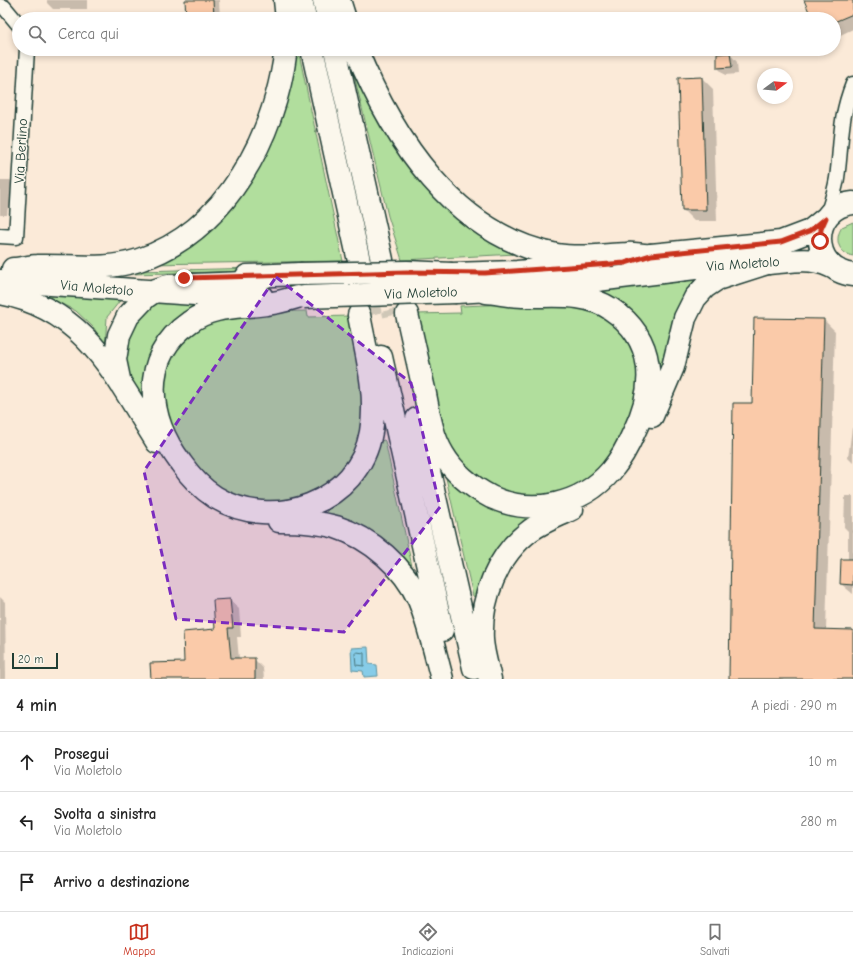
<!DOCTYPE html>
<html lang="it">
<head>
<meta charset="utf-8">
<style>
  :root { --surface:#fff; --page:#f6f6f6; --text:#222; --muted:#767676; --line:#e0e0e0; --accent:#c8321e }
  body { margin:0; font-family:"Comic Neue",sans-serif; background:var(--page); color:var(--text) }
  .compass { position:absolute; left:757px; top:68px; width:36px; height:36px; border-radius:50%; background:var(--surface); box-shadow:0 2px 6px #0003; rotate:74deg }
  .scale { position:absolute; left:12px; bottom:10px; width:46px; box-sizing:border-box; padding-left:4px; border:2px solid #1f3d34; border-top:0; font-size:11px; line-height:14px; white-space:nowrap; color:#1f3d34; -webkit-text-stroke:3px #fbf7ec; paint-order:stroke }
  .stop { position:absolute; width:12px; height:12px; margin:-9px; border:3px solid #c8321e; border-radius:50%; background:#fff }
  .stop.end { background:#c8321e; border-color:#fff; box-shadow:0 1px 4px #0008 }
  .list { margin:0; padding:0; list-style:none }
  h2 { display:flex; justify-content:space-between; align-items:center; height:52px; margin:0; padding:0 16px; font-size:17px }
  h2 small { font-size:13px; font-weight:400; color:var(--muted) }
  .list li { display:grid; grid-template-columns:26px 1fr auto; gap:12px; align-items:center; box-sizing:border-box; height:60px; padding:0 16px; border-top:1px solid var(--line) }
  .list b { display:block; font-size:15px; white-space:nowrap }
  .list p { margin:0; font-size:13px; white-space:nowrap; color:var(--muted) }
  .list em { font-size:13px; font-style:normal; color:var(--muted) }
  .icon { flex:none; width:22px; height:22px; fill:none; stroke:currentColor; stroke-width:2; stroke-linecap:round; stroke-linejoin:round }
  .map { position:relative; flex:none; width:853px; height:679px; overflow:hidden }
  .search { position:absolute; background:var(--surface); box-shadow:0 2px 6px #0003; left:12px; right:12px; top:12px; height:44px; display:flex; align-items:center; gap:10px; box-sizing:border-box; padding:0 14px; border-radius:22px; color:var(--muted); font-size:15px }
  .sheet { height:232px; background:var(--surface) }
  nav { display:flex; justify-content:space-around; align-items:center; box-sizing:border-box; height:56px; border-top:1px solid var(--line); background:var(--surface); font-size:11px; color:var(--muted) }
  nav a { display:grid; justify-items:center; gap:2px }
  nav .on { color:var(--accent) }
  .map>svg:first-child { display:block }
  .green { fill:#b1de9d; stroke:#688e68 }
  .water { fill:#87cce8; stroke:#5d93a0 }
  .shadow { fill:#0003 }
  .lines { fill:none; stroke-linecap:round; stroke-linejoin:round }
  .shore { stroke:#49767c; stroke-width:1 }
  .building { fill:#facaa9; stroke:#1f3d34 }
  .highway-tunnel { stroke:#cfc7b7; stroke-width:22; stroke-dasharray:22 11; stroke-linecap:butt }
  .street-casing { stroke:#1f3d34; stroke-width:17 }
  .primary-casing { stroke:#1f3d34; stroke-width:25 }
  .highway-casing { stroke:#1f3d34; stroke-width:25 }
  .street { stroke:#fbf7ec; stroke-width:14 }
  .primary { stroke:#fbf7ec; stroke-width:22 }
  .highway { stroke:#fbf7ec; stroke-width:22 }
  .primary-bridge-casing { stroke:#1f3d34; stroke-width:25; stroke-linecap:butt }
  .primary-bridge { stroke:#fbf7ec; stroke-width:22 }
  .route { stroke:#c8321e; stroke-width:5 }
  .marked { fill:#7b2cbf; fill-opacity:0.2; stroke:#7b2cbf; stroke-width:3; stroke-dasharray:8 5; stroke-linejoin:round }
  .labels { text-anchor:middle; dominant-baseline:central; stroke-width:3; stroke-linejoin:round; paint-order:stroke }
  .street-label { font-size:14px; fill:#1f3d34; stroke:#fbf7ec }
</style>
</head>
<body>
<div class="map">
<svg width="853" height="679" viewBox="0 0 853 679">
  <rect width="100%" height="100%" fill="#fbead8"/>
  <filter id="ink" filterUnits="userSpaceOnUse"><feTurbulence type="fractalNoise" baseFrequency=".025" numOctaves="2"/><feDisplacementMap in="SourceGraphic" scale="8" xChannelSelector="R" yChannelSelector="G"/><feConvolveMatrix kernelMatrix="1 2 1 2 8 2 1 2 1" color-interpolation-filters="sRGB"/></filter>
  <g filter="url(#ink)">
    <path class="green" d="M293,49H298L343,261L148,264L217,218Z
      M355,73L364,88L516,254L402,260L388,216L354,75Z
      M853,222V256C838,253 834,239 842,227Z
      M298,267L299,270L130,274L138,271Z
      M705,275L661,375L598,291L599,290Z
      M33,290L123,297L107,317L105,347L94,328L76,311Z
      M155,301H202L190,312L146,403L133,390L124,368L129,330Z
      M562,302L573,303L613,320L638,354L637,410L600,473L555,497L507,495L470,474L445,439L415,314L461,313L460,306Z
      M307,311L308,317L350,316L365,386L362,439L332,485L280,504L233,498L193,466L163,411L165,364L190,330L236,312Z
      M384,440L385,441L413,571L325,513L350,488L376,451L381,441Z
      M447,477L536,514L475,597L473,596L446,478Z"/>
    <path class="water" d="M368,647L369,664L377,665L378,676L364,677L363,671L352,670L351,648Z"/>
    <path class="shadow" d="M47,0H87V9H53L47,3Z
      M186,0H219L220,19H188Z
      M805,0H853V29L834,38V19H813Z
      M730,54L737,62L738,74L725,75L718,68Z
      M702,78L713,89L717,221H694L683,210Z
      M0,180H10L17,187L16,207H8L7,215H0Z
      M824,320L835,331L826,630L853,631V679H730L753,404Z
      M852,428H853V463L848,458Z
      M845,496H853V594L841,584L848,560V531L844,527Z
      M0,597L5,602L6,679H0Z
      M230,600L239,609L241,637H237L239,659H254L263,668L264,679H152L185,663L217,630Z"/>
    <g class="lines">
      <path class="shore" d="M357,652L364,653V666L356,665L355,654Z"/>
    </g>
    <path class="building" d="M185,0H213L214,16L186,18Z
      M804,0H853V14L834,22V19H812Z
      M730,53L732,67L717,68V54Z
      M702,77L706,210H682L678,78Z
      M754,318L824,319L815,629L853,630V679H729L733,403H752Z
      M841,559H853V585L840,584Z
      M230,599L233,628H228L231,658H255V679H151L150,663L184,662L183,632L215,629L213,600Z"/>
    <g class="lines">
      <path class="highway-tunnel" d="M362,276L371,315
        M385,277L394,315"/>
      <defs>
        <path id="street" d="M0,6L4,7L19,25
          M827,216C831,203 835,191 837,178C842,142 839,119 853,84
          M0,236L16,237L27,49"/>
        <path id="primary" d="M853,203C809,207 809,270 853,275
          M634,261L651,255L781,242L810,231L826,218
          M452,274L517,272L600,265
          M247,276L300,274
          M0,281C88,285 174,295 262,297
          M456,292L540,287L744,262C751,262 758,264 765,263C793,262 811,254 838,270"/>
        <path id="highway" d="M285,0L287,19
          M301,0L305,19
          M324,0L328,19
          M339,0L345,19
          M312,49L359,261
          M335,49L382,260
          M356,49C392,138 455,236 557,255C581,259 603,255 627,254C635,253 643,256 651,255
          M13,269C21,269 29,266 37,266C71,265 106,271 139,260C227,231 275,135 286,49
          M0,293C86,309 115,376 157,442
          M297,297C287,300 277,303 266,304C239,308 213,305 190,322C138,358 148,419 181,463C190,476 201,488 215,497C273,533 359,503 371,432C378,394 366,353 359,315
          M407,314C413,341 419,368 425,394C429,415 432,436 443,454C454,473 472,487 491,497C532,516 582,505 611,471C621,459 628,446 634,432C656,387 656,339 611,309C584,291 552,297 522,296C510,296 498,293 486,292
          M381,357L442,630
          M119,379L115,360L119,335L128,316L146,297L156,290L168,286L244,283L252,282L266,276
          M652,416L673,367L685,318L695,298L705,287L717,279L767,263
          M417,419L474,668
          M279,521C298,521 318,522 336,527C371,538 404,567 419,600C429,625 435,653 442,679
          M490,679C487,666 483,653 482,640C480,599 497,555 531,530C544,521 558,516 572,509"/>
      </defs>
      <use href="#street" class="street-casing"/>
      <use href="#primary" class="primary-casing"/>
      <use href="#highway" class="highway-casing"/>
      <use href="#street" class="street"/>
      <use href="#primary" class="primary"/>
      <use href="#highway" class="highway"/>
      <defs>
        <path id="primary-bridge" d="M300,274L407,272L452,274
          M304,297L456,292"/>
      </defs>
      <use href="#primary-bridge" class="primary-bridge-casing"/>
      <use href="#primary-bridge" class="primary-bridge"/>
    </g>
  </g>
  <g class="lines" filter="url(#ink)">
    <path class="route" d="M184,278L407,272L485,273L625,263L651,255L781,242L810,231L826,218L821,229L820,241"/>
  </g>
  <path class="marked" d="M276,277L411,383L440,507L344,632L176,619L144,471Z"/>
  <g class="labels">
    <g class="street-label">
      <text transform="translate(21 151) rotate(-87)">Via Berlino</text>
      <text transform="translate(743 264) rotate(-4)">Via Moletolo</text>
      <text transform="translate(97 288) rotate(5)">Via Moletolo</text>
      <text transform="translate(421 293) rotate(-2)">Via Moletolo</text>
    </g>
  </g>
</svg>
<svg class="compass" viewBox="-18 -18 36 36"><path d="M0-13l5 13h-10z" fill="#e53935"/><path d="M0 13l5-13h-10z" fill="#767676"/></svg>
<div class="scale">20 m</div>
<div class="stop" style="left:820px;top:241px"></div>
<div class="stop end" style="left:184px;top:278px"></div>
<div class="search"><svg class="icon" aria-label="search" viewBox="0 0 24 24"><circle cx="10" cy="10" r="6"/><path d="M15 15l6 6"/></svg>Cerca qui</div>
</div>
<section class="sheet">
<h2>4 min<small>A piedi · 290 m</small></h2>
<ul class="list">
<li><svg class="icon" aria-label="ahead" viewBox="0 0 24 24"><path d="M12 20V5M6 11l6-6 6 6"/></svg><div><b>Prosegui</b><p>Via Moletolo</p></div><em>10 m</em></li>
<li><svg class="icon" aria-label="left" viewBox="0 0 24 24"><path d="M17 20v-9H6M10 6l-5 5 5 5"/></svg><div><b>Svolta a sinistra</b><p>Via Moletolo</p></div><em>280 m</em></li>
<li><svg class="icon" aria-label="arrive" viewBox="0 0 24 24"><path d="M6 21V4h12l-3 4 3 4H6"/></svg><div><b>Arrivo a destinazione</b></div></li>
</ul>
</section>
<nav>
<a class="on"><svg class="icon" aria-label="map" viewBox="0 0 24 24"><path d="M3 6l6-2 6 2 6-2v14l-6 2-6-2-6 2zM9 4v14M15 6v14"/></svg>Mappa</a>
<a><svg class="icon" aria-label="directions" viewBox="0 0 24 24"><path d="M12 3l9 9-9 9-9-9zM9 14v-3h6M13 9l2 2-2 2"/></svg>Indicazioni</a>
<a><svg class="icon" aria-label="saved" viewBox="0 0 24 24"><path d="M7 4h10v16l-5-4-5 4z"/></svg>Salvati</a>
</nav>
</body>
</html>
